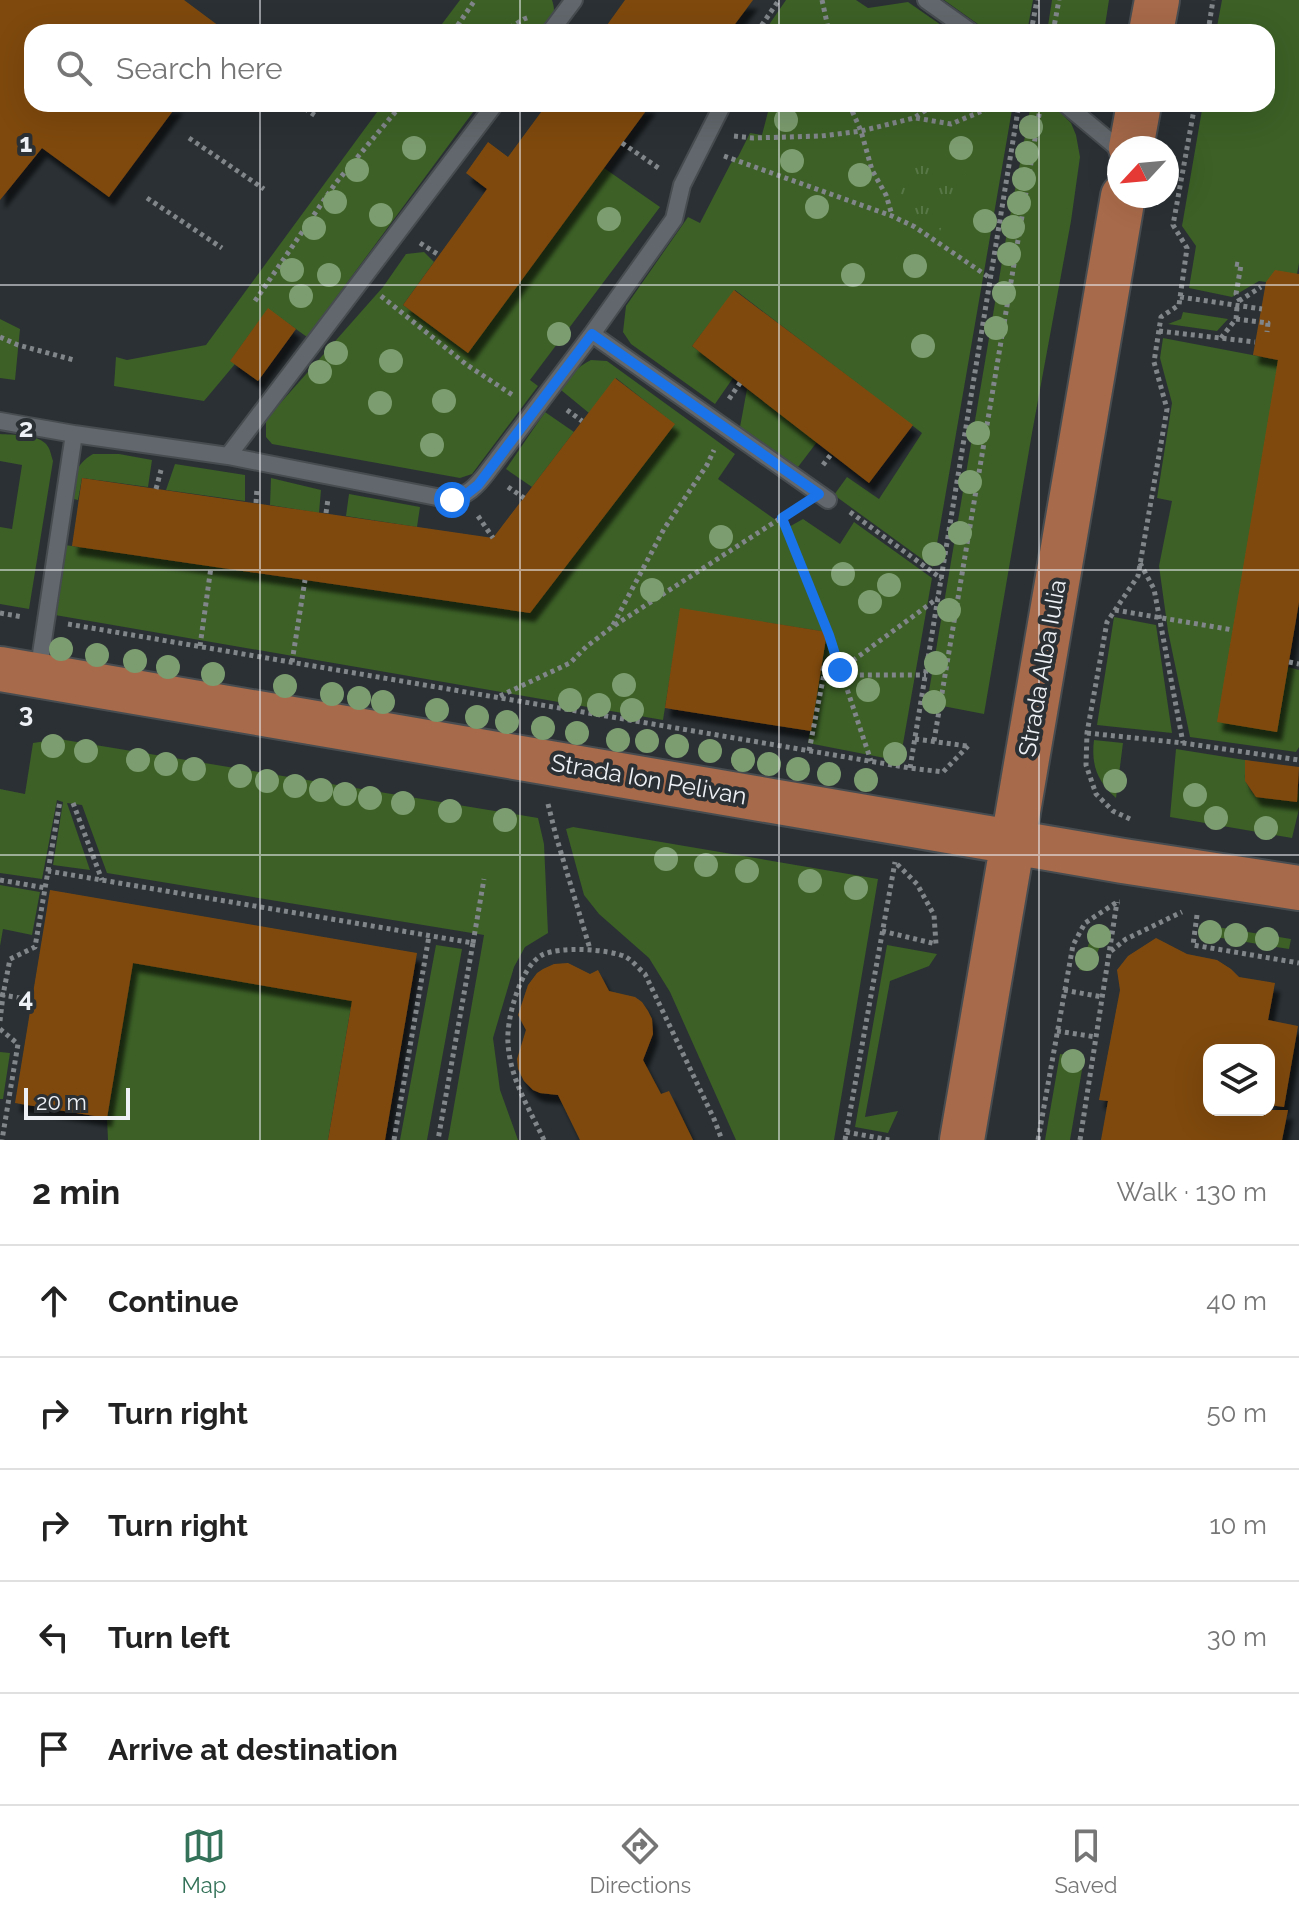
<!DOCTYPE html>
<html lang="en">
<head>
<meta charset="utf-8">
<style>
  :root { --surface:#fff; --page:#f6f6f6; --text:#222; --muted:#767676; --line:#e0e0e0; --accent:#347259 }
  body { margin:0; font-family:Raleway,sans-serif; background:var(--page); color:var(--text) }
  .controls { position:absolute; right:24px; bottom:24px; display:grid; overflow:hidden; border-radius:16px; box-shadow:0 8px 32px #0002 }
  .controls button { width:72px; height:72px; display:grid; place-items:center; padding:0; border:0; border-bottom:2px solid var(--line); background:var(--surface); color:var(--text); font:40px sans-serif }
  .compass { position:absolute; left:1107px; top:136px; width:72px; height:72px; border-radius:50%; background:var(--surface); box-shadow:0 8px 32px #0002; rotate:244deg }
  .scale { position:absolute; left:24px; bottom:20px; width:106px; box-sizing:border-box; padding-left:8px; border:4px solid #eef1f5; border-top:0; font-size:22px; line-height:28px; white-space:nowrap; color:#eef1f5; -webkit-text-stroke:6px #2a3034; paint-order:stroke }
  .stop { position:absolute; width:24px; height:24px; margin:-18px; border:6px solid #1a73e8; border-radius:50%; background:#fff }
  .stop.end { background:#1a73e8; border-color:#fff; box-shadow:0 2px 8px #0008 }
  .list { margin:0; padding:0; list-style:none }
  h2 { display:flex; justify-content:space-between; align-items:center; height:104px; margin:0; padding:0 32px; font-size:34px }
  h2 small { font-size:26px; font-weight:400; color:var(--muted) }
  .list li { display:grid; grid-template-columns:52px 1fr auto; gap:24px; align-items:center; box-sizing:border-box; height:112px; padding:0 32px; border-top:2px solid var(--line) }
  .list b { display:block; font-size:30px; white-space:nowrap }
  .list em { font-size:26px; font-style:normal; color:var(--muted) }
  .icon { flex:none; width:44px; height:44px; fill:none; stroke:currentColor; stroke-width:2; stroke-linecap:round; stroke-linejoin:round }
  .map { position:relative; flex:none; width:1299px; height:1140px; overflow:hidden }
  .search { position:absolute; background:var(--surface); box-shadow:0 8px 32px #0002; left:24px; right:24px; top:24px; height:88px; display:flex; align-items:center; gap:20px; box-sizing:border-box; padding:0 28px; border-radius:24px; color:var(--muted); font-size:30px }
  .sheet { height:664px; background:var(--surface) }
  nav { display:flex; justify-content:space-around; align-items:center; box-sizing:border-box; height:112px; border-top:2px solid var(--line); background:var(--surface); font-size:22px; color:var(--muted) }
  nav a { display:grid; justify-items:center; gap:4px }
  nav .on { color:var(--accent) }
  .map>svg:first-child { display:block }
  .green { fill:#3c6026 }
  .park { fill:url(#park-tufts) }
  .building { fill:#7f4a0f; filter:url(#shadow) }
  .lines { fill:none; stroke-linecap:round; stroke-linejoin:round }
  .lane-casing { stroke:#474c50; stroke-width:20 }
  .primary-casing { stroke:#474c50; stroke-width:48 }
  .path { stroke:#81868a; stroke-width:5; stroke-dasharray:4 4; stroke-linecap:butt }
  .lane { stroke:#61676c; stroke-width:16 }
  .primary { stroke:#a76a4a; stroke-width:44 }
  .tree { fill:#7c9d6f }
  .route { stroke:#1a73e8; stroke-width:10 }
  .grid { fill:none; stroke:#eef1f5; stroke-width:2; stroke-opacity:0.55 }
  .labels { text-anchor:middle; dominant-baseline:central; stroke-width:8; stroke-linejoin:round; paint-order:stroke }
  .street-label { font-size:24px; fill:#eef1f5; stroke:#2a3034 }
  .grid-label { font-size:26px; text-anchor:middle; font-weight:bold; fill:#eef1f5; stroke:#2a3034; stroke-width:8; stroke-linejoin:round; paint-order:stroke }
</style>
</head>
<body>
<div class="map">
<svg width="1299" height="1140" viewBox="0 0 1299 1140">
  <defs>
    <pattern id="park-tufts" width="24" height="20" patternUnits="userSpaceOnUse" patternTransform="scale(2)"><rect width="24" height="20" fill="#3c6026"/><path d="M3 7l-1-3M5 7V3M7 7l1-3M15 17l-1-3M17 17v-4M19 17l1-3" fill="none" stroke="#587746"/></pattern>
    <filter id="shadow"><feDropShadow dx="5" dy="9" stdDeviation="2" flood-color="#0009"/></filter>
  </defs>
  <rect width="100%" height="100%" fill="#2a3034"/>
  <path class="green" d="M460,0H552C557,15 552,20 543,32H436Z
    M786,0H856L868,8L908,2L951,32H764Z
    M944,0H1033L1027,32H989Z
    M1052,0H1109L1104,32H1047Z
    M1222,0H1299V263L1297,274L1266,282L1259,281L1232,297L1189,288L1196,246L1182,226L1203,104H1267V32H1216Z
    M383,104H479L307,337L268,309L231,360L235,364L204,401L114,386L116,357L127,360L206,345Z
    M770,104H1013L933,567L834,495L847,477L879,499L922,433L735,290L692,346L733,378L715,404L631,344L623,332L626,306L688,217L700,223L731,163L738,157L750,133L762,135Z
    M1031,104H1051L1059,111L1071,123L1076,135L1080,157L1071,221L1032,433L984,714L927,703L1006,238Z
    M604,168L660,207L530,380L538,386L472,474L460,478L272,444L266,437V421L276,408L383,287L406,254L424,252L434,262L403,305L468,352Z
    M1183,312L1228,319L1217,331L1168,324L1181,319Z
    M0,319L20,329L15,380L0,378Z
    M1163,338L1278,360L1288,667L1299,670V747L1296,752L1190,737L1168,631L1159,566L1172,501L1157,498L1172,403L1160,358Z
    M591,360L607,361L735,454L718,479L787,528L803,519L840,544L854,522L932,578L900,761L808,743L826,632L681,609L663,720L55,615L65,545L530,613L674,424L616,378L589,413L561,390C568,376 577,367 591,360Z
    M747,389L817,442L798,467L740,427Z
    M545,412L574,432L532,487L506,469Z
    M0,434C13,435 35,434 45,443C50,447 51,455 53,461L29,609L0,604V527L12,529L22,465L0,461Z
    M93,454H119L152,460L148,487L82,478L78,500L70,498C73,479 75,464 93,454Z
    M175,464L245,475V501L166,490Z
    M271,478L321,490L319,513L270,505Z
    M349,494L420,507L417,527L346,516Z
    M1114,617L1156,625L1172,733L1097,725Z
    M59,739L538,818L544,844L548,933L525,947L514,967L493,1038L500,1090L518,1140H448L484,935L107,873L82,805L67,803L90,870L53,865L63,802L57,800L42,879L0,873V789L25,794L33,743Z
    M1094,740L1123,743L1116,798C1097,781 1091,765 1094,740Z
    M1176,749L1251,761C1240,779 1245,782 1256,797L1296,802L1299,785V809L1292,838L1170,817Z
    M573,827L878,879L834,1140H736L670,992L649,958L599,914L584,895L566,829Z
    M0,885L40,892L32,935L3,929L0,946Z
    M1205,925L1291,939L1289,949L1203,935Z
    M1100,927L1107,931L1089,971L1079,970L1092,935Z
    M436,945L462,949L427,1140H400Z
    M887,945L937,954L929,966L890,981L865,1117L898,1111L888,1133L855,1127Z
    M133,963L352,1001L328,1140H108L107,1118Z
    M0,1052L10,1053L3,1099H0Z
    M1060,1054L1084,1058L1070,1140H1045Z"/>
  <path class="park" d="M919,153L967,175L940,231L893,209Z"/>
  <path class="building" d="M0,0H184L227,32H32V104H178L109,197L42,148L0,200Z
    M625,0H753L729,32H602Z
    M547,104H651L468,353L403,305L487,189L466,173L488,142L508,157Z
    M1275,270L1299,274V602L1277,732L1217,722L1278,360L1253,355L1266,282Z
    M734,290L913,425L869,483L692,346Z
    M268,308L296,329L258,381L230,361Z
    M615,378L675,424L530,613L72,546L82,478L493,538Z
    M680,608L827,632L811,731L665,708Z
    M1245,760L1299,767L1297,802L1256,797L1245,781Z
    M50,890L417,953L385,1140H328L352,1001L133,963L107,1118L15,1103Z
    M1156,938L1187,954L1217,960L1231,969L1239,977L1275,983L1268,1020L1298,1026L1284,1107L1269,1105V1050H1209V1110H1288L1282,1140H1101L1108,1101L1099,1100L1120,990L1117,970L1128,956Z
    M568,963L590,974L598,970L609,991L635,997L642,1002L648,1011L652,1019L653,1034L643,1060L661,1094L669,1091L693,1140H580L558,1095L540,1093L533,1090L524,1081L518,1069L517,1059L526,1030L518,1015L528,985L537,973L543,969L554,964Z"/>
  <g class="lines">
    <defs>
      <path id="lane" d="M926,0L971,32
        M550,32L574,0
        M1065,104L1119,149
        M592,334L828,500
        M0,421L74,434L228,456L452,500C467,495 476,487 486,474L592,334L674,219L682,185L723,104
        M228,456L495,104
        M38,674L74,434"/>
      <path id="primary" d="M1151,32L1157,0
        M1131,148L1139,104
        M0,669L1123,861L1299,888
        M962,1140L1123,196"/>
    </defs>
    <use href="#lane" class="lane-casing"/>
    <use href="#primary" class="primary-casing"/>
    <path class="path" d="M822,0L829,32
      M453,32L475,0
      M503,32L524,19L530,17
      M757,32L779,0
      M1031,32L1037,0
      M1053,32L1059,0
      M1208,32L1213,0
      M298,104L316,116
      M849,104L861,131L872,170L886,195L892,215
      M916,118L951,124L999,104
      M734,136L753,138L821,136L861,131L914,118L935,104
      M189,138L264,189
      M622,143L660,169
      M724,156L892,216L915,227L990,278
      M147,198L222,248
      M420,243L439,255
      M1235,264L1241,265L1236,294L1240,301
      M381,296L467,365L514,396
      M1180,297L1262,309
      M255,301L335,184L402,104
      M1239,301L1261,287
      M1236,319L1268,323L1267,332
      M1159,331L1255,342
      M0,337L18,345L74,360
      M1221,338L1236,319L1237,307
      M729,399L740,383
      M567,410L582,421
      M823,465L832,453
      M508,487L524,498
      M156,489L161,470
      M256,503L257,488
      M850,512L942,579
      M326,513L328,499
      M478,516L493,538
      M782,518L829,635L871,761
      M1140,563L1154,589L1183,743
      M1115,610L1233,630
      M0,613L23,617
      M68,624L910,768L943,772L968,746
      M613,625L664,529L707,465L714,450
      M200,646L211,567
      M292,662L305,580
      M1289,662L1299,664
      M821,668L842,675H926
      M840,670L938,598
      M500,696L570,663L586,647L612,627L798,507
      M1087,733L1183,743L1299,760
      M915,739L967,746
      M934,741L1040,109
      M809,751L825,669
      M910,768L1019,104
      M73,803L102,880
      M548,804L556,836L590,949
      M1130,819L1113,811L1096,794L1086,765L1087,733L1107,622L1138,576L1167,409L1154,362L1161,317L1179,305L1187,248L1173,225L1195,104
      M48,871L60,801
      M0,880L46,888
      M1197,915L1193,945L1299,963
      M882,931L936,944L934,915L917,884L896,863
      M473,943L484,879
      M1111,951L1126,939L1182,912
      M1064,990L1102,997
      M0,994L3,995L10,959L35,947L48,871L473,943L438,1140
      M0,1021L3,995L32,1000
      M0,1029L18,1044L2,1140
      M1057,1031L1096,1037
      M846,1132L890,1140
      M394,1140L429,936
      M544,1140C529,1108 510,1079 508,1043C506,1020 520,967 542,955C559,946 609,949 626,957C633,961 639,969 645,974L714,1119L722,1140
      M845,1140L895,862
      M1038,1140L1073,945L1085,923L1117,902H1120
      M1080,1140L1117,902"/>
    <use href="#lane" class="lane"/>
    <use href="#primary" class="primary"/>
  </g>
  <g class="tree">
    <circle cx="786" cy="120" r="12"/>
    <circle cx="1031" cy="127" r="12"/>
    <circle cx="414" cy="148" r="12"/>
    <circle cx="961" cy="148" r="12"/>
    <circle cx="1027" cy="153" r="12"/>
    <circle cx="792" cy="161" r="12"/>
    <circle cx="357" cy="170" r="12"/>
    <circle cx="860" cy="175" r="12"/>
    <circle cx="1024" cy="179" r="12"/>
    <circle cx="335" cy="202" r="12"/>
    <circle cx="1019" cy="203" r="12"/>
    <circle cx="817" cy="207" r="12"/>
    <circle cx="381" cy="215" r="12"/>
    <circle cx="609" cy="219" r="12"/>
    <circle cx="985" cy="221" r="12"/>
    <circle cx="1013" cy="227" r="12"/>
    <circle cx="314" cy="228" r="12"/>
    <circle cx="1009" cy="254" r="12"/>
    <circle cx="915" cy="266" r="12"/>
    <circle cx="292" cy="270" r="12"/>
    <circle cx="329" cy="275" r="12"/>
    <circle cx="853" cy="275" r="12"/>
    <circle cx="1004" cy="293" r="12"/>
    <circle cx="301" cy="296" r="12"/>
    <circle cx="996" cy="328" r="12"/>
    <circle cx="559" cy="334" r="12"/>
    <circle cx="923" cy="346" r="12"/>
    <circle cx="336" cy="353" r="12"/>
    <circle cx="391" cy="361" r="12"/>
    <circle cx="320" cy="372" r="12"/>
    <circle cx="444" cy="401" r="12"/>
    <circle cx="380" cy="403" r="12"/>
    <circle cx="978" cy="433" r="12"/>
    <circle cx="432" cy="445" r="12"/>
    <circle cx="970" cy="482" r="12"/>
    <circle cx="960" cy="533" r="12"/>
    <circle cx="721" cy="537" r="12"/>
    <circle cx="934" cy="554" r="12"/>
    <circle cx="843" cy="574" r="12"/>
    <circle cx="889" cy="585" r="12"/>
    <circle cx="652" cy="590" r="12"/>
    <circle cx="870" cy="602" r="12"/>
    <circle cx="949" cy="610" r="12"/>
    <circle cx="61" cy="649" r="12"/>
    <circle cx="97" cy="655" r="12"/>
    <circle cx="135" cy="661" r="12"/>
    <circle cx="936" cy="663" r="12"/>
    <circle cx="168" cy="667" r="12"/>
    <circle cx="213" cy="674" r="12"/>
    <circle cx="624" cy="685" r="12"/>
    <circle cx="285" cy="686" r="12"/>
    <circle cx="868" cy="690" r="12"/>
    <circle cx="332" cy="694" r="12"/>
    <circle cx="359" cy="698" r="12"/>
    <circle cx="570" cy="700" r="12"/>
    <circle cx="383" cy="702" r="12"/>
    <circle cx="934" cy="702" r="12"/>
    <circle cx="599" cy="705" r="12"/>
    <circle cx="437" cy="710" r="12"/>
    <circle cx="632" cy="710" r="12"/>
    <circle cx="477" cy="717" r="12"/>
    <circle cx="507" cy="722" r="12"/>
    <circle cx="543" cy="728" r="12"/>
    <circle cx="577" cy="733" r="12"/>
    <circle cx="618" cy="740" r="12"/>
    <circle cx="647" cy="741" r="12"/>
    <circle cx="53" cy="746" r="12"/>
    <circle cx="677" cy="746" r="12"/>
    <circle cx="86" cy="751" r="12"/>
    <circle cx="710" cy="751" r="12"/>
    <circle cx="895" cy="754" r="12"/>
    <circle cx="138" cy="760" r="12"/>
    <circle cx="743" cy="760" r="12"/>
    <circle cx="166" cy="764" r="12"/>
    <circle cx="769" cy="764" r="12"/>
    <circle cx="194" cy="769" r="12"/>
    <circle cx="798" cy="769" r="12"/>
    <circle cx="829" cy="774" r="12"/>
    <circle cx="240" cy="776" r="12"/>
    <circle cx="866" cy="780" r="12"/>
    <circle cx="267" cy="781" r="12"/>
    <circle cx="1115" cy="781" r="12"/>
    <circle cx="295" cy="786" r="12"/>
    <circle cx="321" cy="790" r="12"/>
    <circle cx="345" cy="794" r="12"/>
    <circle cx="1195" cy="795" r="12"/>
    <circle cx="370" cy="798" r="12"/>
    <circle cx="403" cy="803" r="12"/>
    <circle cx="450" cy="811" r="12"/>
    <circle cx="1216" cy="818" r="12"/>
    <circle cx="505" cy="820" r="12"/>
    <circle cx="1266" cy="828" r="12"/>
    <circle cx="666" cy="859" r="12"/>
    <circle cx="706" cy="865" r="12"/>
    <circle cx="747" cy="871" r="12"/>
    <circle cx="810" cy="881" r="12"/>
    <circle cx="856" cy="888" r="12"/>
    <circle cx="1210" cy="932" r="12"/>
    <circle cx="1236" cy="935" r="12"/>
    <circle cx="1099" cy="936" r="12"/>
    <circle cx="1267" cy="939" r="12"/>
    <circle cx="1087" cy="959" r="12"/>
    <circle cx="1073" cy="1061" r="12"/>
  </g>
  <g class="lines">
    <path class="route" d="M452,500L464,496L478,485L592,334L819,494L782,518L829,635L840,670"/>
  </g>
  <path class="grid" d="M260,0V32M520,0V32M779,0V32M1039,0V32M260,104V1140M520,104V1140M779,104V1140M1039,104V1140M0,285H1299M0,570H1299M0,855H1299"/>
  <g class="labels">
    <g class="street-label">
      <text transform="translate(1042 668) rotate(-80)">Strada Alba Iulia</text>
      <text transform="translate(649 779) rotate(10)">Strada Ion Pelivan</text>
    </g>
  </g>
  <g class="grid-label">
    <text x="26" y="152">1</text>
    <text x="26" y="437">2</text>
    <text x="26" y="722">3</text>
    <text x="26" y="1007">4</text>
  </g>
</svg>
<div class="controls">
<button><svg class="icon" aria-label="layers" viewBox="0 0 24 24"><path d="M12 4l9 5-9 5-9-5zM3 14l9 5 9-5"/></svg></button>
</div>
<svg class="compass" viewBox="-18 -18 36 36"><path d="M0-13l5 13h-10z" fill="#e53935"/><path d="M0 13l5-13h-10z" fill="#767676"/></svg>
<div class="scale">20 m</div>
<div class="stop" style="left:452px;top:500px"></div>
<div class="stop end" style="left:840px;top:670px"></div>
<div class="search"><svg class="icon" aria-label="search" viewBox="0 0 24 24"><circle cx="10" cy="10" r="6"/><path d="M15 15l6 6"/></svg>Search here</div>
</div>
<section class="sheet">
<h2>2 min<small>Walk · 130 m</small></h2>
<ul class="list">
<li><svg class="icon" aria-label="ahead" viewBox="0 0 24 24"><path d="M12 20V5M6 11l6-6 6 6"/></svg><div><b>Continue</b></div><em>40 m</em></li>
<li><svg class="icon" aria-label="right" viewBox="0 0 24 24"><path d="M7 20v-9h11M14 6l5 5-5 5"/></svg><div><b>Turn right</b></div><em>50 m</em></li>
<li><svg class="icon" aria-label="right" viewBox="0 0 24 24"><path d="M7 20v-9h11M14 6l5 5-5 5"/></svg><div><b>Turn right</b></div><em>10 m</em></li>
<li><svg class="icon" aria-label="left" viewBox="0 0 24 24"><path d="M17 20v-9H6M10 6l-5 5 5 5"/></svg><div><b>Turn left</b></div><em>30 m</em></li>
<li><svg class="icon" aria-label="arrive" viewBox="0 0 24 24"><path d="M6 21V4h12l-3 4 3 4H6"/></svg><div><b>Arrive at destination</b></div></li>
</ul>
</section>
<nav>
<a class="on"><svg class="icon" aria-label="map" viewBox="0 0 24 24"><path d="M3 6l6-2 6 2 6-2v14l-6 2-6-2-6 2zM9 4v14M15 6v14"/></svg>Map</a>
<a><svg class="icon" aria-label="directions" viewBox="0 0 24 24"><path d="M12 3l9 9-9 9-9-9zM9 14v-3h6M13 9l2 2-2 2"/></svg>Directions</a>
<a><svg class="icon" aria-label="saved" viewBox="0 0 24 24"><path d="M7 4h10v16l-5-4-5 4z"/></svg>Saved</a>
</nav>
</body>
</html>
